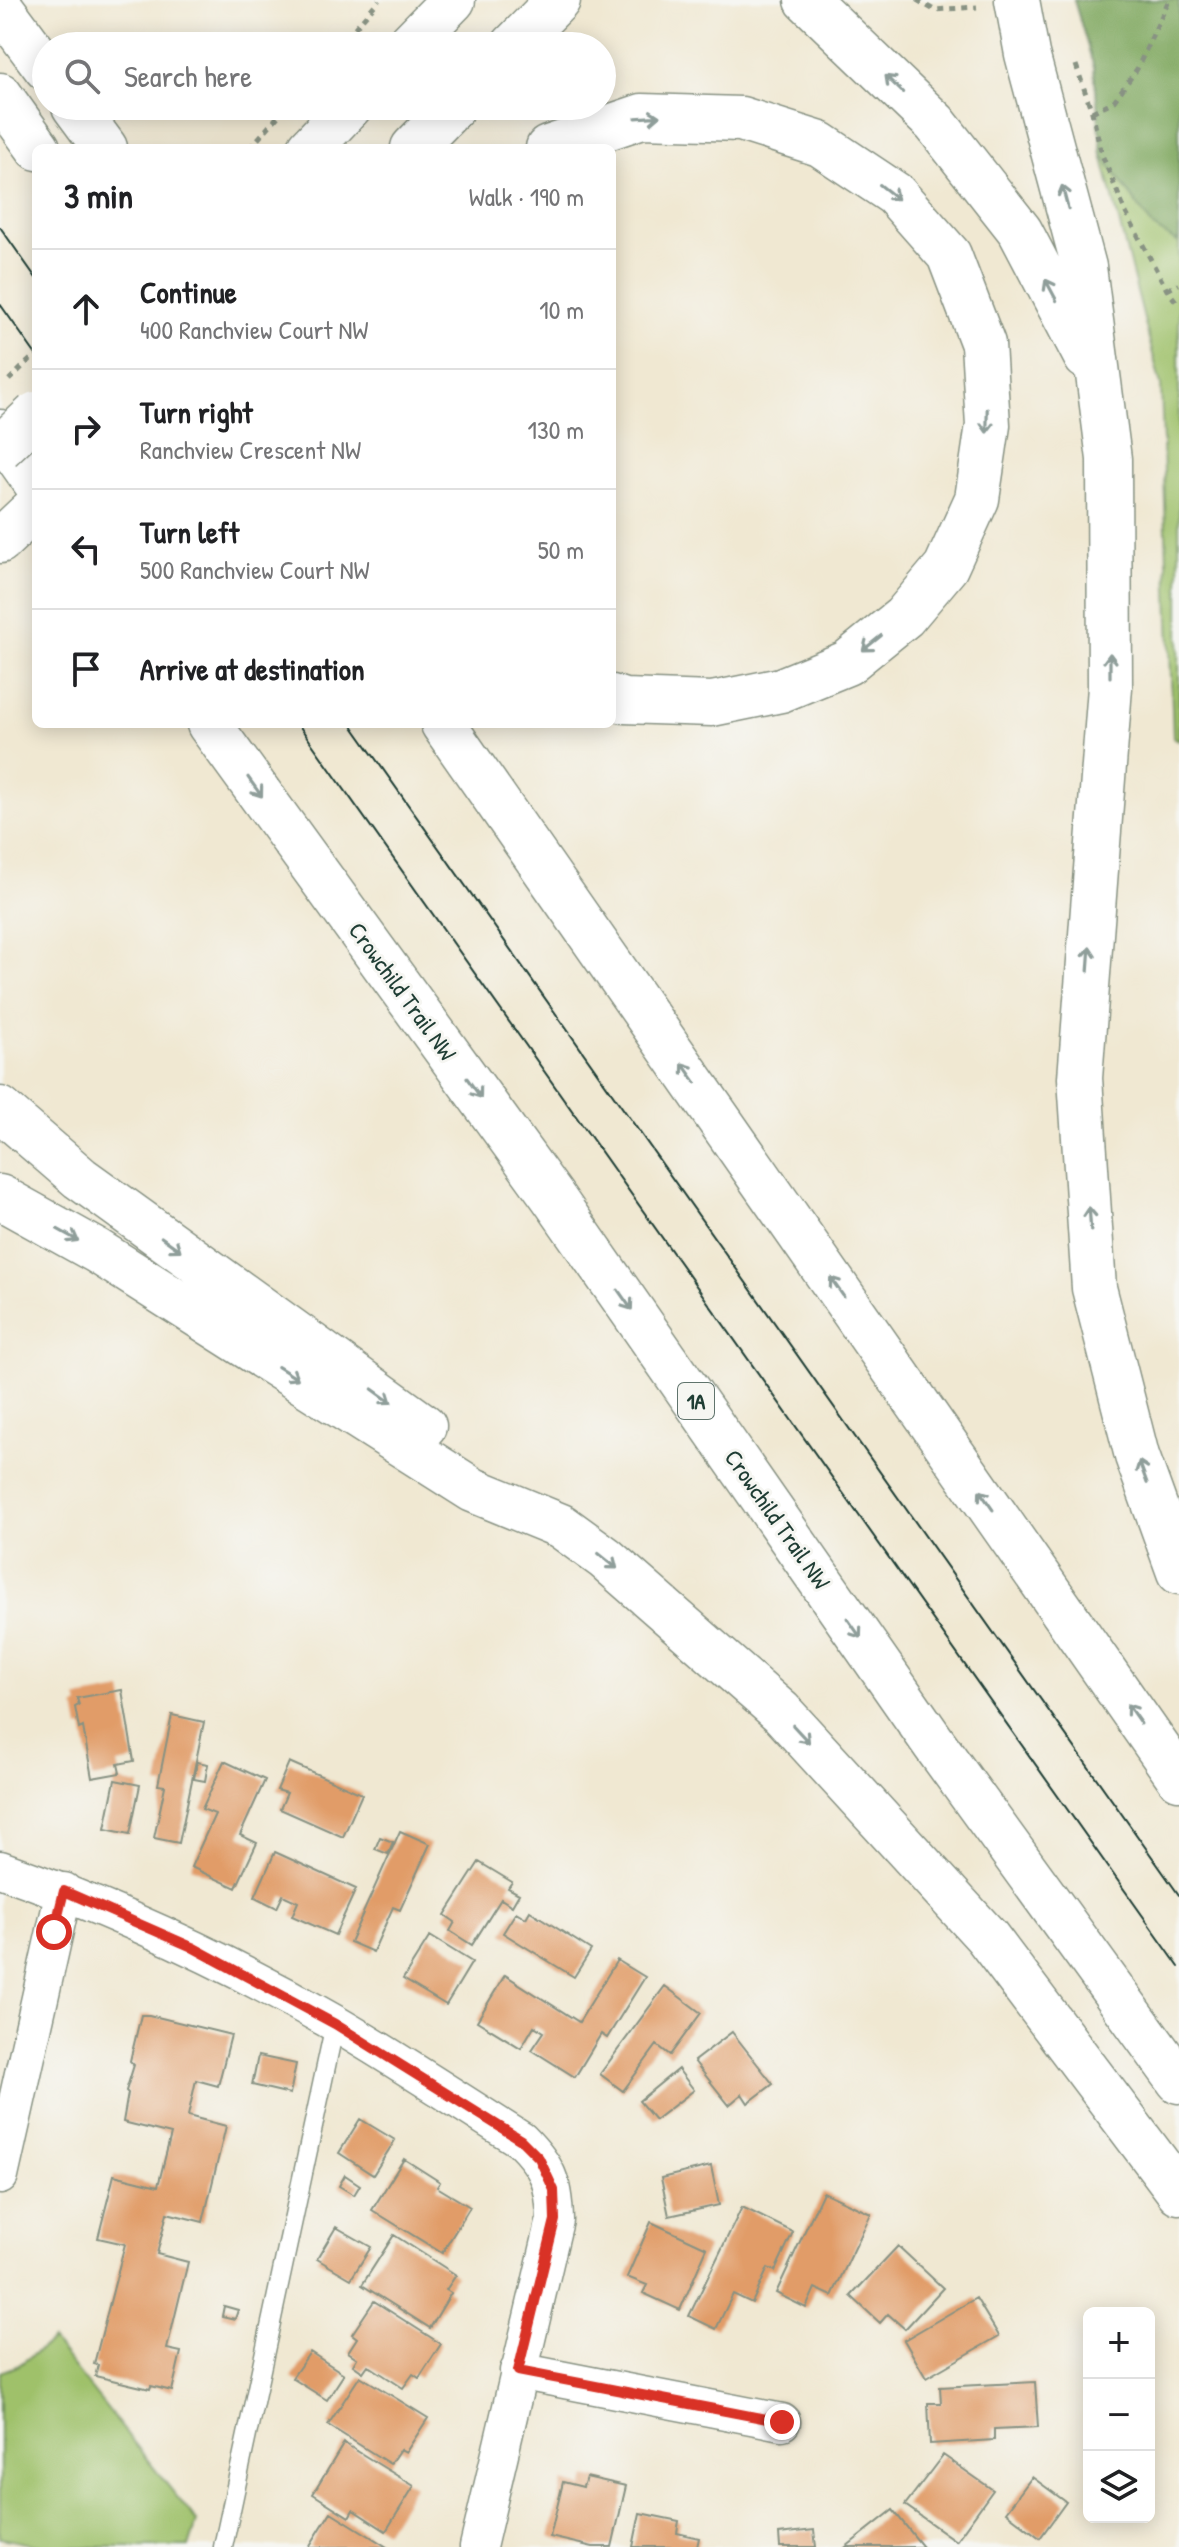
<!DOCTYPE html>
<html lang="en">
<head>
<meta charset="utf-8">
<style>
  :root { --surface:#fff; --page:#f6f6f6; --text:#202124; --muted:#757577; --line:#e0e0e0 }
  body { margin:0; font-family:"Patrick Hand",sans-serif; background:var(--page); color:var(--text) }
  .controls { position:absolute; right:24px; bottom:24px; display:grid; overflow:hidden; border-radius:12px; box-shadow:0 4px 20px #0003 }
  .controls button { width:72px; height:72px; display:grid; place-items:center; padding:0; border:0; border-bottom:2px solid var(--line); background:var(--surface); color:var(--text); font:40px sans-serif }
  .stop { position:absolute; width:24px; height:24px; margin:-18px; border:6px solid #d93025; border-radius:50%; background:#fff }
  .stop.end { background:#d93025; border-color:#fff; box-shadow:0 2px 8px #0008 }
  .list { margin:0; padding:0; list-style:none }
  h2 { display:flex; justify-content:space-between; align-items:center; height:104px; margin:0; padding:0 32px; font-size:34px }
  h2 small { font-size:26px; font-weight:400; color:var(--muted) }
  .list li { display:grid; grid-template-columns:52px 1fr auto; gap:24px; align-items:center; box-sizing:border-box; height:120px; padding:0 32px; border-top:2px solid var(--line) }
  .list b { display:block; font-size:30px; white-space:nowrap }
  .list p { margin:0; font-size:26px; white-space:nowrap; color:var(--muted) }
  .list em { font-size:26px; font-style:normal; color:var(--muted) }
  .icon { flex:none; width:44px; height:44px; fill:none; stroke:currentColor; stroke-width:2; stroke-linecap:round; stroke-linejoin:round }
  .map { position:relative; flex:none; width:1179px; height:2547px; overflow:hidden }
  .search { position:absolute; background:var(--surface); box-shadow:0 4px 20px #0003; left:32px; top:32px; width:584px; height:88px; display:flex; align-items:center; gap:20px; box-sizing:border-box; padding:0 28px; border-radius:44px; color:var(--muted); font-size:30px }
  .panel { position:absolute; background:var(--surface); box-shadow:0 4px 20px #0003; left:32px; top:144px; width:584px; height:584px; border-radius:12px }
  .map>svg:first-child { display:block }
  .green { fill:#9fc16a; stroke:#5f7f4f; stroke-width:2 }
  .forest { fill:#7fa75e; stroke:#4f7249; stroke-width:2 }
  .building { fill:#e19c67 }
  .lines { fill:none; stroke-linecap:round; stroke-linejoin:round }
  .service-casing { stroke:#889283; stroke-width:21 }
  .minor-casing { stroke:#889283; stroke-width:39 }
  .tertiary-casing { stroke:#889283; stroke-width:47 }
  .secondary-casing { stroke:#889283; stroke-width:47 }
  .motorway-casing { stroke:#889283; stroke-width:47 }
  .path { stroke:#889283; stroke-width:5; stroke-dasharray:6 6; stroke-linecap:butt }
  .service { stroke:#fff; stroke-width:18 }
  .minor { stroke:#fff; stroke-width:36 }
  .tertiary { stroke:#fff; stroke-width:44 }
  .secondary { stroke:#fff; stroke-width:44 }
  .motorway { stroke:#fff; stroke-width:44 }
  .tram { stroke:#1f3d34; stroke-width:2 }
  .secondary-bridge-casing { stroke:#889283; stroke-width:47; stroke-linecap:butt }
  .path-bridge { stroke:#889283; stroke-width:5; stroke-dasharray:6 6; stroke-linecap:butt }
  .secondary-bridge { stroke:#fff; stroke-width:44 }
  .oneway { stroke:#8f9e9a }
  .route { stroke:#d93025; stroke-width:10 }
  .labels { text-anchor:middle; dominant-baseline:central; stroke-width:6; stroke-linejoin:round; paint-order:stroke }
  .shield { fill:#f6f6f2; stroke:#60746d; stroke-width:2 }
  .shield-label { font-size:22px; font-weight:bold; fill:#1f3d34 }
  .street-label { font-size:24px; fill:#1f3d34; stroke:#f6f6f2 }
</style>
</head>
<body>
<div class="map">
<svg width="1179" height="2547" viewBox="0 0 1179 2547">
  <rect width="100%" height="100%" fill="#f6f6f2"/>
  <filter id="ink" filterUnits="userSpaceOnUse"><feTurbulence type="fractalNoise" baseFrequency=".0125" numOctaves="2"/><feDisplacementMap in="SourceGraphic" scale="16" xChannelSelector="R" yChannelSelector="G"/><feConvolveMatrix kernelMatrix="1 2 1 2 8 2 1 2 1" color-interpolation-filters="sRGB"/></filter>
  <filter id="wash" filterUnits="userSpaceOnUse"><feTurbulence type="fractalNoise" baseFrequency=".006" numOctaves="4" result="noise"/><feDisplacementMap in="SourceGraphic" scale="32" xChannelSelector="R" yChannelSelector="G"/><feGaussianBlur stdDeviation="1.8" result="paint"/><feColorMatrix in="noise" values="0 0 0 0 0 0 0 0 0 0 0 0 0 0 0 0 0 1.4 0 .05"/><feComposite in="paint" operator="in"/></filter>
  <g filter="url(#wash)">
    <rect width="100%" height="100%" fill="#f0e8d2"/>
    <path class="green" d="M1074,0H1179V740L1173,737L1161,386L1102,155L1094,67Z
      M52,2340L197,2522L189,2547H44L0,2538V2372L19,2365Z"/>
    <path class="forest" d="M1074,0H1179V236L1177,242L1153,227L1102,155L1094,67Z"/>
    <g id="blocks">
      <path class="building" d="M122,1690L134,1761L118,1764L120,1773L92,1778L83,1727L79,1729L75,1707L79,1705L77,1698Z
        M172,1715L204,1722L179,1843L154,1838L165,1786L158,1785Z
        M224,1761L265,1780L240,1835L257,1843L236,1888L191,1867L215,1814L202,1809Z
        M197,1762L208,1764L205,1781L194,1779Z
        M289,1762L362,1794L343,1837L280,1809L287,1793L277,1790Z
        M115,1780L140,1785L130,1834L105,1829Z
        M400,1831L430,1844L400,1910L393,1907L373,1952L350,1942Z
        M380,1837L393,1842L388,1854L375,1849Z
        M275,1852L356,1889L335,1935L292,1916L298,1902L283,1895L277,1908L255,1897Z
        M479,1862L512,1882L508,1888L519,1894L512,1906L501,1899L472,1945L450,1931L455,1922L445,1915Z
        M530,1911L591,1950L574,1977L503,1933L516,1912L526,1918Z
        M430,1936L472,1962L446,2005L403,1979Z
        M617,1960L645,1977L607,2038L601,2034L575,2077L532,2050L544,2032L534,2026L521,2048L477,2021L505,1975L579,2022Z
        M665,1986L701,2013L670,2055L657,2045L623,2091L600,2074Z
        M141,2015H149L231,2035L218,2086L196,2080L188,2116L226,2126L203,2222L167,2213L157,2254L188,2262L167,2349L181,2352L172,2391L151,2386L150,2389L95,2376L98,2365L94,2364L125,2244L98,2238L114,2175L158,2186L171,2134L123,2122L128,2093L126,2091L134,2065L130,2061Z
        M732,2032L773,2084L748,2103L742,2094L729,2105L694,2061Z
        M258,2056L296,2064L290,2094L252,2085Z
        M678,2069L694,2090L655,2120L639,2101Z
        M360,2119L395,2140L373,2175L339,2153Z
        M404,2159L440,2182L437,2187L470,2207L442,2253L372,2210Z
        M711,2166L719,2205L669,2216L661,2178Z
        M345,2175L360,2185L354,2195L339,2186Z
        M823,2192L871,2214L832,2296L815,2288L806,2308L776,2293Z
        M742,2207L793,2232L775,2271L768,2268L752,2303L733,2294L716,2329L689,2316Z
        M651,2222L707,2248L680,2310L643,2293L647,2285L627,2277Z
        M336,2227L371,2247L351,2279L317,2259Z
        M394,2235L456,2275L446,2290L451,2293L430,2328L362,2285Z
        M898,2246L943,2288L905,2329L888,2314L880,2323L851,2296Z
        M976,2298L999,2336L926,2378L904,2340Z
        M374,2301L441,2344L419,2378L413,2374L403,2388L368,2365L363,2372L353,2365L357,2358L348,2352L357,2338L352,2334Z
        M224,2306L238,2310L235,2319L222,2316Z
        M310,2352L344,2374L327,2400L292,2378Z
        M360,2376L428,2418L406,2452L400,2449L390,2464L328,2425Z
        M1035,2382L1038,2427L994,2429V2440L930,2444L928,2403H941L940,2387Z
        M344,2443L414,2486L386,2531L353,2510L349,2517L313,2494Z
        M943,2455L993,2490L956,2541L905,2505Z
        M586,2477L626,2486L612,2547H593L550,2537L563,2482L583,2487Z
        M1032,2477L1066,2502L1040,2538L1006,2512Z
        M893,2510L923,2547H846Z
        M331,2512L387,2547H309Z
        M640,2513L679,2521L677,2533L699,2538L697,2547H633Z
        M814,2530L816,2547H780L779,2534Z"/>
    </g>
  </g>
  <g filter="url(#ink)">
    <use href="#blocks" fill-opacity="0" stroke="#889283" stroke-width="2"/>
    <g class="lines">
      <defs>
        <path id="service" d="M223,2547L335,2024"/>
        <path id="minor" d="M0,1869C116,1910 229,1962 336,2024C399,2061 459,2101 521,2140C548,2167 554,2182 555,2220L478,2547
          M0,2176L64,1891
          M518,2371L782,2422"/>
        <path id="tertiary" d="M408,46L453,0
          M513,46L558,0
          M310,148L350,106
          M413,148L454,106"/>
        <path id="secondary" d="M0,541L36,507"/>
        <path id="motorway" d="M807,0L935,123L1020,231L1086,357
          M1017,0L1027,54L1084,267L1109,459L1110,687L1080,1078L1094,1288L1137,1456L1179,1572
          M0,6L46,68
          M0,95L38,148
          M74,106L105,148
          M548,148L642,116L741,119L820,144L895,194L949,255L983,344L988,425L977,499L946,567L904,617L847,663L781,690L712,704L624,701L612,697
          M0,432L36,483
          M209,724L552,1196L935,1745L1179,2081
          M443,724L1179,1778
          M0,1109L80,1178L424,1426
          M0,1197L97,1251L473,1490L561,1526L605,1558L781,1712L987,1937L1179,2192"/>
      </defs>
      <use href="#service" class="service-casing"/>
      <use href="#minor" class="minor-casing"/>
      <use href="#tertiary" class="tertiary-casing"/>
      <use href="#secondary" class="secondary-casing"/>
      <use href="#motorway" class="motorway-casing"/>
      <path class="path" d="M917,0L934,10L977,7
        M339,46L379,0
        M1076,65L1092,112L1102,155L1126,213L1167,290L1179,305
        M1092,112L1114,101L1137,69L1169,0
        M250,148L287,106
        M1167,290L1179,284"/>
      <use href="#service" class="service"/>
      <use href="#minor" class="minor"/>
      <use href="#tertiary" class="tertiary"/>
      <use href="#secondary" class="secondary"/>
      <use href="#motorway" class="motorway"/>
      <path class="tram" d="M0,227L36,278
        M0,304L36,355
        M298,724L1179,1967
        M351,724L1179,1895"/>
      <defs>
        <path id="secondary-bridge" d="M0,448L36,414"/>
      </defs>
      <use href="#secondary-bridge" class="secondary-bridge-casing"/>
      <path class="path-bridge" d="M9,380L36,354"/>
      <use href="#secondary-bridge" class="secondary-bridge"/>
    </g>
    <defs><path id="oneway-shaft" d="M-6 0H5M1.5-3L5.5 0L1.5 3" fill="none" stroke-width="1.6" stroke-linecap="round" stroke-linejoin="round" transform="scale(2)"/></defs>
    <g class="oneway">
      <use href="#oneway-shaft" transform="translate(894 84) rotate(-136)"/>
      <use href="#oneway-shaft" transform="translate(648 117) rotate(-4)"/>
      <use href="#oneway-shaft" transform="translate(889 192) rotate(38)"/>
      <use href="#oneway-shaft" transform="translate(1065 197) rotate(-105)"/>
      <use href="#oneway-shaft" transform="translate(1051 290) rotate(-118)"/>
      <use href="#oneway-shaft" transform="translate(987 421) rotate(91)"/>
      <use href="#oneway-shaft" transform="translate(872 643) rotate(141)"/>
      <use href="#oneway-shaft" transform="translate(1110 665) rotate(-90)"/>
      <use href="#oneway-shaft" transform="translate(255 787) rotate(54)"/>
      <use href="#oneway-shaft" transform="translate(1089 959) rotate(-86)"/>
      <use href="#oneway-shaft" transform="translate(689 1073) rotate(-125)"/>
      <use href="#oneway-shaft" transform="translate(474 1088) rotate(54)"/>
      <use href="#oneway-shaft" transform="translate(1090 1219) rotate(-94)"/>
      <use href="#oneway-shaft" transform="translate(68 1235) rotate(29)"/>
      <use href="#oneway-shaft" transform="translate(171 1244) rotate(36)"/>
      <use href="#oneway-shaft" transform="translate(837 1287) rotate(-125)"/>
      <use href="#oneway-shaft" transform="translate(625 1300) rotate(55)"/>
      <use href="#oneway-shaft" transform="translate(288 1373) rotate(32)"/>
      <use href="#oneway-shaft" transform="translate(382 1396) rotate(36)"/>
      <use href="#oneway-shaft" transform="translate(1143 1472) rotate(-110)"/>
      <use href="#oneway-shaft" transform="translate(986 1500) rotate(-125)"/>
      <use href="#oneway-shaft" transform="translate(608 1561) rotate(39)"/>
      <use href="#oneway-shaft" transform="translate(854 1628) rotate(55)"/>
      <use href="#oneway-shaft" transform="translate(1134 1714) rotate(-125)"/>
      <use href="#oneway-shaft" transform="translate(801 1734) rotate(47)"/>
    </g>
  </g>
  <g class="lines" filter="url(#ink)">
    <path class="route" d="M54,1932L64,1891L192,1947L335,2024L521,2140L539,2158L554,2190L555,2220L518,2371L782,2422"/>
  </g>
  <g class="labels">
    <rect class="shield" x="678" y="1383" width="36" height="36" rx="6"/>
    <g class="shield-label">
      <text x="696" y="1401">1A</text>
    </g>
    <g class="street-label">
      <text transform="translate(403 991) rotate(54)">Crowchild Trail NW</text>
      <text transform="translate(778 1519) rotate(55)">Crowchild Trail NW</text>
    </g>
  </g>
</svg>
<div class="controls">
<button>+</button>
<button>−</button>
<button><svg class="icon" aria-label="layers" viewBox="0 0 24 24"><path d="M12 4l9 5-9 5-9-5zM3 14l9 5 9-5"/></svg></button>
</div>
<div class="stop" style="left:54px;top:1932px"></div>
<div class="stop end" style="left:782px;top:2422px"></div>
<div class="search"><svg class="icon" aria-label="search" viewBox="0 0 24 24"><circle cx="10" cy="10" r="6"/><path d="M15 15l6 6"/></svg>Search here</div>
<section class="panel">
<h2>3 min<small>Walk · 190 m</small></h2>
<ul class="list">
<li><svg class="icon" aria-label="ahead" viewBox="0 0 24 24"><path d="M12 20V5M6 11l6-6 6 6"/></svg><div><b>Continue</b><p>400 Ranchview Court NW</p></div><em>10 m</em></li>
<li><svg class="icon" aria-label="right" viewBox="0 0 24 24"><path d="M7 20v-9h11M14 6l5 5-5 5"/></svg><div><b>Turn right</b><p>Ranchview Crescent NW</p></div><em>130 m</em></li>
<li><svg class="icon" aria-label="left" viewBox="0 0 24 24"><path d="M17 20v-9H6M10 6l-5 5 5 5"/></svg><div><b>Turn left</b><p>500 Ranchview Court NW</p></div><em>50 m</em></li>
<li><svg class="icon" aria-label="arrive" viewBox="0 0 24 24"><path d="M6 21V4h12l-3 4 3 4H6"/></svg><div><b>Arrive at destination</b></div></li>
</ul>
</section>
</div>
</body>
</html>
